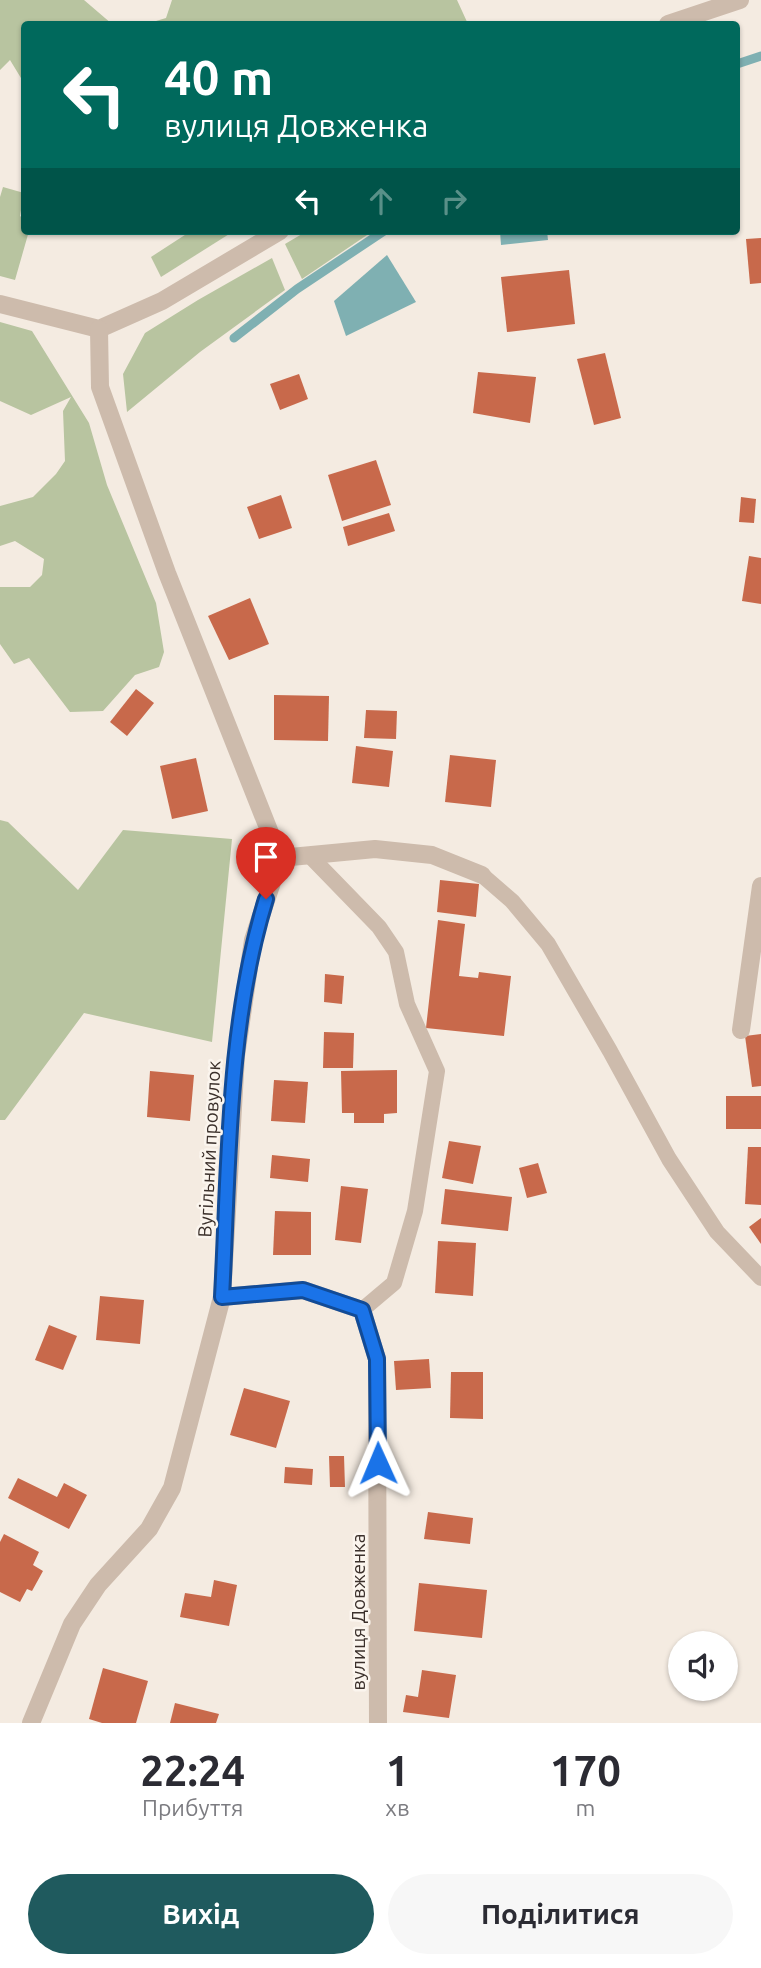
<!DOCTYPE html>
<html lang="uk">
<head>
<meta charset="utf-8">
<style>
	:root { --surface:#fff; --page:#f7f7f7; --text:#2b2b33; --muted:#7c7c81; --accent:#1f5a5e }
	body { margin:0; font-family:Ubuntu,sans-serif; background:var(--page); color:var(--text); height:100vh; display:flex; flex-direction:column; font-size:26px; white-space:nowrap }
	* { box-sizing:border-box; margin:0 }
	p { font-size:23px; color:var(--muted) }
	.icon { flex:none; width:38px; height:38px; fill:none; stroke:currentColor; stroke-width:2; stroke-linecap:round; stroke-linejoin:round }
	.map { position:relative; height:1723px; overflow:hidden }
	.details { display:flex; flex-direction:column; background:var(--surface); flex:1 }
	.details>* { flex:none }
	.top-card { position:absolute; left:21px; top:21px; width:719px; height:214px; border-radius:7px; box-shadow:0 2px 5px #0004; background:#00695c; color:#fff; overflow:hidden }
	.controls { position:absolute; left:668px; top:1631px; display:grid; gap:14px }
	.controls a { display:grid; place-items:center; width:70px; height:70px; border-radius:50%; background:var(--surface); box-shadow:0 2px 5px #0004; font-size:35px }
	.pin { position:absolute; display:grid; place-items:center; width:60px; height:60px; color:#fff; margin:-72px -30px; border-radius:50% 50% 50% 0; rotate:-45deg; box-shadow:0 0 7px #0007 }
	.pin .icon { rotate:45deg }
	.me { position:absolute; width:77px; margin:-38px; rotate:359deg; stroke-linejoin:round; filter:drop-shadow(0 0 5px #0008) }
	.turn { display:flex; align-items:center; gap:24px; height:147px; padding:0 28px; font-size:32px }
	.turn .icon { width:91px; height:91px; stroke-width:2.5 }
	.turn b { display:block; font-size:49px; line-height:60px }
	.lanes { display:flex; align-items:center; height:66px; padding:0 28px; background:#0003; justify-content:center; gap:35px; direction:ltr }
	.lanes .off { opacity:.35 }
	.eta { display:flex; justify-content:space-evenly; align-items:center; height:119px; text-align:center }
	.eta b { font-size:42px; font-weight:600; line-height:49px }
	.action { display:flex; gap:14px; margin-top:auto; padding:14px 28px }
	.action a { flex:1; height:80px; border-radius:42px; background:var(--accent); color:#fff; font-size:28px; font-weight:600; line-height:80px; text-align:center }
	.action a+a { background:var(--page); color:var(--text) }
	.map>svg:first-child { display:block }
	.green { fill:#b8c4a0 }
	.water { fill:#7fb0b2 }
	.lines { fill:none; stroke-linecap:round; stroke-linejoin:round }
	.stream { stroke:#7fb0b2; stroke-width:9 }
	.building { fill:#c8694b }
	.service { stroke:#cdbbac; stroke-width:16 }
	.minor { stroke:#cdbbac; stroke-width:18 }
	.route-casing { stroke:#114b97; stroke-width:18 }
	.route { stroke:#1a73e8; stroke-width:12 }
	.labels { text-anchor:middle; stroke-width:5; stroke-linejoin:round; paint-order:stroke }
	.street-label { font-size:19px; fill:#3b302b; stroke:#fbf5ee }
</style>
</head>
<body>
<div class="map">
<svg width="761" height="1723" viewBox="0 0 761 1723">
	<rect width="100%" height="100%" fill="#f4ebe1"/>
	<g class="green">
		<path d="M 0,0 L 84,0 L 112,24 L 24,24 L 24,83 L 10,60 L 0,70 Z"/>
		<path d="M 172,0 L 457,0 L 468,24 L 146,24 L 166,18 Z"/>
		<path d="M 3,187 L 24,193 L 20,216 L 24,219 L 24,231 L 29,231 L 15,280 L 0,276 L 0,197 Z"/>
		<path d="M 191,231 L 234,231 L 161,277 L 151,257 Z"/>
		<path d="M 307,231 L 373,231 L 302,279 L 285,244 Z"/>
		<path d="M 272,258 L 285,290 L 200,352 L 127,412 L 123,374 L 145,333 L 198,300 Z"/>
		<path d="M 0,322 L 32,331 L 89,423 L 107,485 L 156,603 L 164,652 L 159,667 L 135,675 L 103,711 L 70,712 L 29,658 L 14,664 L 0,644 L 0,587 L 30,587 L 42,575 L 44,559 L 15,541 L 0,546 L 0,506 L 33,497 L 56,474 L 65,461 L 63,411 L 71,397 L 31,415 L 0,401 Z"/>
		<path d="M 0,820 L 8,822 L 78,890 L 123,830 L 232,839 L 212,1042 L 84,1013 L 5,1120 L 0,1120 Z"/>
	</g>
	<g class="water">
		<path d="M 500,231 L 547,231 L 548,240 L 501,245 Z"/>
		<path d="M 387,255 L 416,302 L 346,336 L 334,301 Z"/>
	</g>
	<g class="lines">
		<g class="stream">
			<path d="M 737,64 L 761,56"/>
			<path d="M 234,338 L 297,289 L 384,231"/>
		</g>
	</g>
	<g class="building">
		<path d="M 761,238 L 761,283 L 750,284 L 746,239 Z"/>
		<path d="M 569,270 L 575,324 L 507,332 L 501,277 Z"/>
		<path d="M 605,353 L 621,418 L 594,425 L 577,359 Z"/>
		<path d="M 478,372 L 536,377 L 530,423 L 473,413 Z"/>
		<path d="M 299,374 L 308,399 L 280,410 L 270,384 Z"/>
		<path d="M 376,460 L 391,505 L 342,521 L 328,475 Z"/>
		<path d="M 281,495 L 292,528 L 259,539 L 247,507 Z"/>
		<path d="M 741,497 L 756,499 L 754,523 L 739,522 Z"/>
		<path d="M 389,513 L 395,531 L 348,546 L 343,527 Z"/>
		<path d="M 749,556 L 761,558 L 761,604 L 742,601 Z"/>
		<path d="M 250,598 L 269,644 L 229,660 L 208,616 Z"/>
		<path d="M 136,689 L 154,703 L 127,736 L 110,722 Z"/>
		<path d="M 274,695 L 329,696 L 328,741 L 274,740 Z"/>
		<path d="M 366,710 L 397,711 L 396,739 L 364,738 Z"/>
		<path d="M 356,746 L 393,751 L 389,787 L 352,783 Z"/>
		<path d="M 450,755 L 496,760 L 491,807 L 445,802 Z"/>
		<path d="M 196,758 L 208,811 L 172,819 L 160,766 Z"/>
		<path d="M 440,880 L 479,884 L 476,917 L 437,912 Z"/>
		<path d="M 438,920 L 465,924 L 459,976 L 478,978 L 479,972 L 511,976 L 504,1036 L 426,1028 Z"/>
		<path d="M 325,974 L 344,976 L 342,1004 L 324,1002 Z"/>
		<path d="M 324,1032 L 354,1033 L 353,1068 L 323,1068 Z"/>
		<path d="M 761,1034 L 761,1086 L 752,1087 L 745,1036 Z"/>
		<path d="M 397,1070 L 397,1113 L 384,1114 L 384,1123 L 354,1123 L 354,1113 L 342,1113 L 341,1071 Z"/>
		<path d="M 150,1071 L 194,1075 L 190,1121 L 147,1117 Z"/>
		<path d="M 274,1080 L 308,1082 L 305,1123 L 271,1121 Z"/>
		<rect x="726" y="1096" width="35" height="33"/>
		<path d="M 449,1141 L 481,1146 L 473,1184 L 442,1178 Z"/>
		<path d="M 748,1147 L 761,1147 L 761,1205 L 745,1204 Z"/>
		<path d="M 272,1155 L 310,1159 L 308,1182 L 270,1178 Z"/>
		<path d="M 538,1163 L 547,1193 L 527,1198 L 519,1168 Z"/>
		<path d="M 341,1186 L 368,1189 L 361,1243 L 335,1240 Z"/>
		<path d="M 445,1189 L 512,1197 L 508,1231 L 441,1224 Z"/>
		<path d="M 275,1211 L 311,1212 L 311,1255 L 273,1255 Z"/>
		<path d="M 761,1218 L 761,1244 L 749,1227 Z"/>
		<path d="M 438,1241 L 476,1243 L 473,1296 L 435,1293 Z"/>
		<path d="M 100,1296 L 144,1300 L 140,1344 L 96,1340 Z"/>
		<path d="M 49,1325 L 77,1336 L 63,1370 L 35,1360 Z"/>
		<path d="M 429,1359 L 431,1388 L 396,1390 L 394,1361 Z"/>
		<path d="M 451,1372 L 483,1372 L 483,1419 L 450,1418 Z"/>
		<path d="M 244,1388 L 290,1401 L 276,1448 L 230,1435 Z"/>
		<path d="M 329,1456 L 344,1456 L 345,1487 L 330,1487 Z"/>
		<path d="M 285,1467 L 313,1469 L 312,1485 L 284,1483 Z"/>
		<path d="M 18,1478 L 57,1497 L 64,1483 L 87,1495 L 69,1529 L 8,1498 Z"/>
		<path d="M 428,1512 L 473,1518 L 470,1544 L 424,1539 Z"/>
		<path d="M 4,1534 L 39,1552 L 33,1565 L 43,1571 L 32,1591 L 27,1589 L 20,1602 L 0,1592 L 0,1542 Z"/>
		<path d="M 214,1580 L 237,1585 L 229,1626 L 180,1617 L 185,1593 L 211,1597 Z"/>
		<path d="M 419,1583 L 487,1590 L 482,1638 L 414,1631 Z"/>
		<path d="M 103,1668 L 148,1681 L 136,1723 L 102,1723 L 89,1719 Z"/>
		<path d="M 422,1670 L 456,1675 L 449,1718 L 403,1712 L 406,1695 L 418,1697 Z"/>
		<path d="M 175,1703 L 219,1714 L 216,1723 L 170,1723 Z"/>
	</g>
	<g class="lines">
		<g class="service">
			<path d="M 311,857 L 379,927 L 396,952 L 407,1004 L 437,1071 L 415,1211 L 394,1283 L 362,1310"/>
			<path d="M 482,875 L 512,901 L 548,944 L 610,1051 L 669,1159 L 717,1232 L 761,1278"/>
		</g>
		<g class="minor">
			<path d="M 668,24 L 740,0"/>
			<path d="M 0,304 L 99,329 L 162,301 L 280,231"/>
			<path d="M 99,329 L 100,387 L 167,573 L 280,858"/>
			<path d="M 741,1030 L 761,886"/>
			<path d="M 222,1297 L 303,1290 L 362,1310 L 377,1359 L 378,1723"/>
			<path d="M 31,1723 L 72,1624 L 98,1585 L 149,1529 L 172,1488 L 222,1297 L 236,1056 L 253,940 L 280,858 L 375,849 L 432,855 L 482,875"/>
		</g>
	</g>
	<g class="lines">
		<g class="route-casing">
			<path id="route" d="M 266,899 C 227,1025 229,1166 222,1297 L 303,1290 L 362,1310 L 377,1359 L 378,1463"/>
		</g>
		<use href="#route" class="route"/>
	</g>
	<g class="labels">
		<g class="street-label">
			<text transform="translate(209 1149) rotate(-87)" y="7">Вугільний провулок</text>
			<text transform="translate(358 1612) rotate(-90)" y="7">вулиця Довженка</text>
		</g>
	</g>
</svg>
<div class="controls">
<a><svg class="icon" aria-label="sound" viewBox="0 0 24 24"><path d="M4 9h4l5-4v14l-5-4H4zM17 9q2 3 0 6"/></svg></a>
</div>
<div class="pin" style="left:266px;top:899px;background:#d93025"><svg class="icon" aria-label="arrive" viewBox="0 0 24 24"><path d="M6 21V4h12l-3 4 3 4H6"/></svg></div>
<svg class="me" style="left:378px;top:1463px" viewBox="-20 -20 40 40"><path d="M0-17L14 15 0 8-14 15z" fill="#1a73e8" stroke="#fff" stroke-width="4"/></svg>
<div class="top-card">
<div class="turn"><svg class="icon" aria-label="left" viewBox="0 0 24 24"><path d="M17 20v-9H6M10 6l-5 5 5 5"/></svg><div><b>40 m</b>вулиця Довженка</div></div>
<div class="lanes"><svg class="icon" aria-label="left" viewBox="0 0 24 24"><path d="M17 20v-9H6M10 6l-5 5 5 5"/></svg><svg class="icon off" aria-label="ahead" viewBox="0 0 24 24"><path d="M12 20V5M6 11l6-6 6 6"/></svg><svg class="icon off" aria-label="right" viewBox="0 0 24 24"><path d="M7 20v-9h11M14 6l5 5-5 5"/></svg></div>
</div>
</div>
<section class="details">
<div class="eta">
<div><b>22:24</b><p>Прибуття</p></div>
<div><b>1</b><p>хв</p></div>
<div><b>170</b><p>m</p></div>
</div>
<div class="action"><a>Вихід</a><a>Поділитися</a></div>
</section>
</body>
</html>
